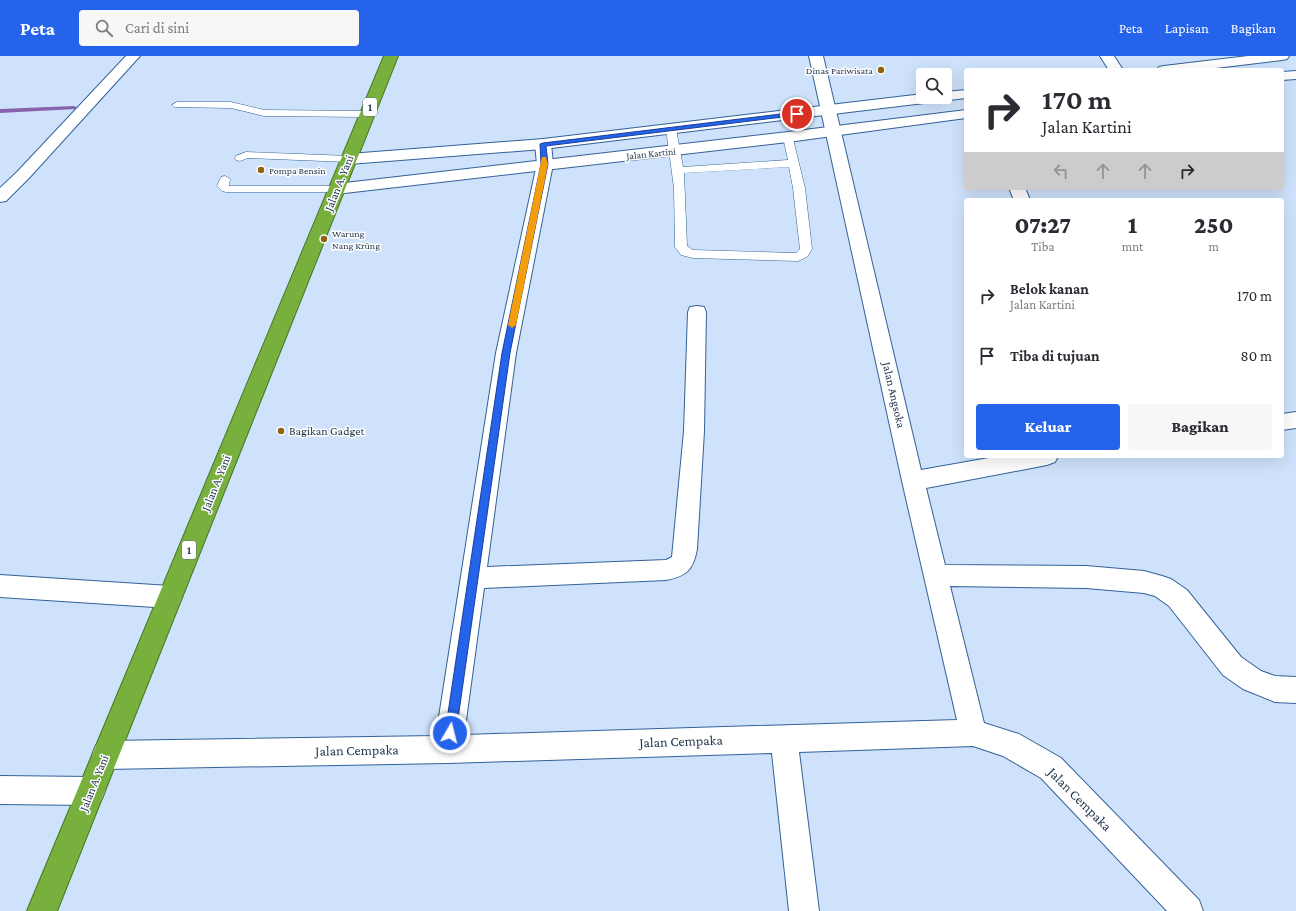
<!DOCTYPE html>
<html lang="id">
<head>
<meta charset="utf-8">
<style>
	:root { --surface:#fff; --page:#f7f7f7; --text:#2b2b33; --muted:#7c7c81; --accent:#2563eb }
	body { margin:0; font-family:"Crimson Pro",serif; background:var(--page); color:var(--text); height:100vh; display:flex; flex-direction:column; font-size:15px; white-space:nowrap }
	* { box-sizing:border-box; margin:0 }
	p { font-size:13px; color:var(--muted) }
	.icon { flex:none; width:22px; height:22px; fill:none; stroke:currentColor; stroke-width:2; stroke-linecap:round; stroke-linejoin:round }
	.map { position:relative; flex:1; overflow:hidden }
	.details { position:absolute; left:964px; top:142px; width:320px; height:260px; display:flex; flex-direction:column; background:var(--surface); border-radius:4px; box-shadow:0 4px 16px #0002 }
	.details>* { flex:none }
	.top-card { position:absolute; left:964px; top:12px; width:320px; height:122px; border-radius:4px; box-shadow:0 4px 16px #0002; background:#fff; color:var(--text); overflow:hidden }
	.controls { position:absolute; left:916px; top:12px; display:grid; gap:8px }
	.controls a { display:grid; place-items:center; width:36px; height:36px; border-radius:4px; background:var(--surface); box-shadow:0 4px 16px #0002; font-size:20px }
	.pin { position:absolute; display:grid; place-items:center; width:34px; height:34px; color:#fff; margin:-17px; border:2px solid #fff; border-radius:50%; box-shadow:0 1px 4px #0007 }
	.me { position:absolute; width:44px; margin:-22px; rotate:8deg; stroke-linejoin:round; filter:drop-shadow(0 0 3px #0008) }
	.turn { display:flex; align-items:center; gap:14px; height:84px; padding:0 12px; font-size:18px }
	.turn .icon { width:52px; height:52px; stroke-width:2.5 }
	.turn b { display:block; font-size:28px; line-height:34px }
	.lanes { display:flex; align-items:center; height:38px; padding:0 12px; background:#0003; justify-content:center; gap:20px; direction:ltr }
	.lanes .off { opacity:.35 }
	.eta { display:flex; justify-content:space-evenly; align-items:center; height:68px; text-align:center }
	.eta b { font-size:24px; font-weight:800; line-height:28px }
	.button { display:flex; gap:8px; margin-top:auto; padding:8px 12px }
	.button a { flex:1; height:46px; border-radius:4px; background:var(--accent); color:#fff; font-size:16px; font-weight:800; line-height:46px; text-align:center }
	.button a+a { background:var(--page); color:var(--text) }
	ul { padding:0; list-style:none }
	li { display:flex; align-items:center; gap:12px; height:60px; padding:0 12px }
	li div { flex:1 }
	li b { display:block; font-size:15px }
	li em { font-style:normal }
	header { display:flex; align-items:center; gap:24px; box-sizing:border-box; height:56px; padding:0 20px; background:var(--accent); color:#fff }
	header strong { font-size:19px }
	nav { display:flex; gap:22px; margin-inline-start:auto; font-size:14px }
	.search { width:280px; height:36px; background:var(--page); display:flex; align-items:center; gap:10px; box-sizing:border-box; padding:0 14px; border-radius:4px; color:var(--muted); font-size:15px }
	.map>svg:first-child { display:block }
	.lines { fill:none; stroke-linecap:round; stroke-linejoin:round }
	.stream { fill:#8962ac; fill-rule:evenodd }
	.service-casing { stroke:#336197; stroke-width:1 }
	.minor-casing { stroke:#336197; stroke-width:2 }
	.tertiary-casing { stroke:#336197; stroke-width:2 }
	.trunk-casing { stroke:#437723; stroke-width:2 }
	.service { fill:#fff; fill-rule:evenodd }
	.minor { fill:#fff; fill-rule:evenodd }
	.tertiary { fill:#fff; fill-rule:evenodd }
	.trunk { fill:#78b03e; fill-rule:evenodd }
	.route { fill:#2563eb; stroke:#184099 }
	.slow { fill:#f59e0b }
	.poi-dot { fill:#926210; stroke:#fff; stroke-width:1.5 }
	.labels { text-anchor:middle; stroke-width:3; stroke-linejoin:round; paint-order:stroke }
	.far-poi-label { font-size:10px; fill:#1f334b; stroke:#fff; text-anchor:start }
	.far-street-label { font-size:10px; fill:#1f334b; stroke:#fff }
	.shield { fill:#fff; stroke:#627081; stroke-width:1 }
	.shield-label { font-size:11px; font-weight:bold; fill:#1f334b }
	.street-label { font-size:12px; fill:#1f334b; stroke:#fff }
	.poi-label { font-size:12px; fill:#1f334b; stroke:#fff; text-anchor:start }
	.near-street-label { font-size:14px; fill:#1f334b; stroke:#fff }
</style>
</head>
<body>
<header>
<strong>Peta</strong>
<div class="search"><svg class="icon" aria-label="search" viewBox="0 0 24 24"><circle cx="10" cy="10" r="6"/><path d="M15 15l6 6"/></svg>Cari di sini</div>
<nav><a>Peta</a><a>Lapisan</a><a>Bagikan</a></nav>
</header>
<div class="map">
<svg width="1296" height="855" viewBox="0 0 1296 855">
	<rect width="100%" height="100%" fill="#cee2fb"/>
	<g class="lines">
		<path class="stream" d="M 74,50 L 76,51 L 76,53 L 0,57 L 0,53 Z"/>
		<g class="service-casing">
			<g id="service">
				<path d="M 177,46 L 231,46 L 264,54 L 367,55 L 372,58 L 367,61 L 264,60 L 231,52 L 174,51 L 172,49 Z"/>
				<path d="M 671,70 L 676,73 L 683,111 L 788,104 L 783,81 L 788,78 L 792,79 L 805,132 L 812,193 L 807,201 L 798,205 L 693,202 L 681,199 L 675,191 L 674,132 L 666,73 ZM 789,111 L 793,132 L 800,193 L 796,197 L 693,194 L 687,190 L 684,117 Z"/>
				<path d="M 246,96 L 349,100 L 354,103 L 349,106 L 248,102 L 240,105 L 236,104 L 235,102 L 236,100 Z"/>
				<path d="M 225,120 L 230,123 L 229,130 L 336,130 L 342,133 L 336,136 L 226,136 L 222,135 L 217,130 L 221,121 Z"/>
			</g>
		</g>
		<g class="minor-casing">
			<g id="minor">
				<path d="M 126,0 L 140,0 L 29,122 L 6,145 L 0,146 L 0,132 L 17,116 Z"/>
				<path d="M 809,0 L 823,0 L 921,414 L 1000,400 L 1058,400 L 1055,406 L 1047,409 L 926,432 L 945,509 L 1086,510 L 1144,515 L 1162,520 L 1171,523 L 1187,534 L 1241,601 L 1261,615 L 1275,620 L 1296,621 L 1296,647 L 1275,646 L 1243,633 L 1223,619 L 1169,550 L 1155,540 L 1144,537 L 1086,532 L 950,530 L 984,667 L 1019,678 L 1061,702 L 1199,844 L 1203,855 L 1167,855 L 1041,722 L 1003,700 L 973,690 L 799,696 L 819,855 L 789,855 L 772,697 L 448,707 L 106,713 L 96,709 L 92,699 L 96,689 L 106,685 L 436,680 L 496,297 L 537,108 L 535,88 L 538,85 L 543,83 L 548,85 L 551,88 L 553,108 L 516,297 L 487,511 L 666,504 L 672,501 L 684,375 L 688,256 L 690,251 L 697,250 L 704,251 L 706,256 L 704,375 L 697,493 C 693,514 687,520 666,524 L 484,532 L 464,679 L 957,664 L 902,425 Z"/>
				<path d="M 1100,0 L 1114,0 L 1123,14 L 1109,14 Z"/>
				<path d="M 1009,132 L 1025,132 L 1030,144 L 1014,144 Z"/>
				<path d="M 1296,356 L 1296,372 L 1282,374 L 1282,358 Z"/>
				<path d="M 0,519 L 170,530 L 179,533 L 182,541 L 179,549 L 170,552 L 0,541 Z"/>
				<path d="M 0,720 L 91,721 L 101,725 L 105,735 L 101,745 L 91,749 L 0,748 Z"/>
			</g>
		</g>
		<g class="tertiary-casing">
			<g id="tertiary">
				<path d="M 1248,0 L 1289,0 L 1287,3 L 1282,4 L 1199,14 L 1157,14 L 1159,11 L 1164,10 Z"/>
				<path d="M 1296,15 L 1296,23 L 1282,24 L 1282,16 Z"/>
				<path d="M 966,34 L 966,42 L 543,93 L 349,108 L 343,106 L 341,103 L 343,100 L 349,98 L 543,83 L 923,38 L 923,41 L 945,41 L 945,36 Z"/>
				<path d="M 966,54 L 966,62 L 788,86 L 336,138 L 330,136 L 328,133 L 330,130 L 336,128 L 788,76 Z"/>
			</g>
		</g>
		<g class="trunk-casing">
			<path id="trunk" d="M 384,0 L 398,0 L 57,855 L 27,855 Z"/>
		</g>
		<use href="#service" class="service"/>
		<use href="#minor" class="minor"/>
		<use href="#tertiary" class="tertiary"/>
		<use href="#trunk" class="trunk"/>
	</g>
	<path class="route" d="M 797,56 L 799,57 L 799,59 L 546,90 L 548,108 L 510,297 L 456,677 L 454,681 L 450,683 L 446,681 L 445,677 L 502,297 L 541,108 L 540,88 L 543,87 Z"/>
	<path class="slow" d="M 542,101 L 546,101 L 548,108 L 516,269 L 512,272 L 508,269 Z"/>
	<g class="poi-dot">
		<circle cx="881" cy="14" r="4"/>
		<circle cx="261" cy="114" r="4"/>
		<circle cx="324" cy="183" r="4"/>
		<circle cx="281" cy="375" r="4"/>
	</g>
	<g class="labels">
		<g class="far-poi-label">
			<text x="873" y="18" text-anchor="end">Dinas Pariwisata</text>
			<text x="269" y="118">Pompa Bensin</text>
			<text x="332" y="181">Warung<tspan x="332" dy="12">Nang Krüng</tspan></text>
		</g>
		<g class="far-street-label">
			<text transform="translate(651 97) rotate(-6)" y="4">Jalan Kartini</text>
		</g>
		<g class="shield">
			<rect x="363" y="42" width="14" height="18" rx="3"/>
			<rect x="182" y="485" width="14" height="18" rx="3"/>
		</g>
		<g class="shield-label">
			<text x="370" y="55">1</text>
			<text x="189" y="498">1</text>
		</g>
		<g class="street-label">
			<text transform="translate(339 127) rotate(-68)" y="4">Jalan A. Yani</text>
			<text transform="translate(894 339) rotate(77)" y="4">Jalan Angsoka</text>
			<text transform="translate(216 427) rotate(-68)" y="4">Jalan A. Yani</text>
			<text transform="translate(94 727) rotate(-68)" y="4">Jalan A. Yani</text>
		</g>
		<g class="poi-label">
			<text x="289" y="379">Bagikan Gadget</text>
		</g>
		<g class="near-street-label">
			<text transform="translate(681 685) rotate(-2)" y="5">Jalan Cempaka</text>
			<text transform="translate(357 694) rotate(-1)" y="5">Jalan Cempaka</text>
			<text transform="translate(1080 743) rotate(45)" y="5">Jalan Cempaka</text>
		</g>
	</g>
</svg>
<div class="controls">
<a><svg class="icon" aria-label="search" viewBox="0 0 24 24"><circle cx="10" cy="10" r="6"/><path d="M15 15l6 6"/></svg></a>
</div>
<div class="pin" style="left:797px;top:58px;background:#d93025"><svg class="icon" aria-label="arrive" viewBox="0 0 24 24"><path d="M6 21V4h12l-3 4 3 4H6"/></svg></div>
<svg class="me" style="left:450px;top:677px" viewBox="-20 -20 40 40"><circle r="17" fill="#2563eb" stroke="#fff" stroke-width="3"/><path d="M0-11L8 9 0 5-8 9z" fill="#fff"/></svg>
<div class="top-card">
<div class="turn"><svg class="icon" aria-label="right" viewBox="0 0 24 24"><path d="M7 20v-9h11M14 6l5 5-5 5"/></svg><div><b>170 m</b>Jalan Kartini</div></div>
<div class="lanes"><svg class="icon off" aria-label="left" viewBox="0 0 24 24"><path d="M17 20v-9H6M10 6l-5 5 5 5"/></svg><svg class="icon off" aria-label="ahead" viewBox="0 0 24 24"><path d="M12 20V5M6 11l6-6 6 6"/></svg><svg class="icon off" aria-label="ahead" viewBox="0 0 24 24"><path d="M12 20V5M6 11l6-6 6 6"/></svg><svg class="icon" aria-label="right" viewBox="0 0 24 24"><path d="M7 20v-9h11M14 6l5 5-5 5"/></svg></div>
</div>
<section class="details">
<div class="eta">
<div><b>07:27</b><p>Tiba</p></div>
<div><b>1</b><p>mnt</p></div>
<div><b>250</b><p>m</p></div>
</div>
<ul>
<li><svg class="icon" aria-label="right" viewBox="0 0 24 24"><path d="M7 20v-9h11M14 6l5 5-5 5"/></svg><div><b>Belok kanan</b><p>Jalan Kartini</p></div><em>170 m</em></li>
<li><svg class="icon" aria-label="arrive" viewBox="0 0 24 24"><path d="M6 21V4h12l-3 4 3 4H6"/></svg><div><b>Tiba di tujuan</b></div><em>80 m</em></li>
</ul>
<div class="button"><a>Keluar</a><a>Bagikan</a></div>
</section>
</div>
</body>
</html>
